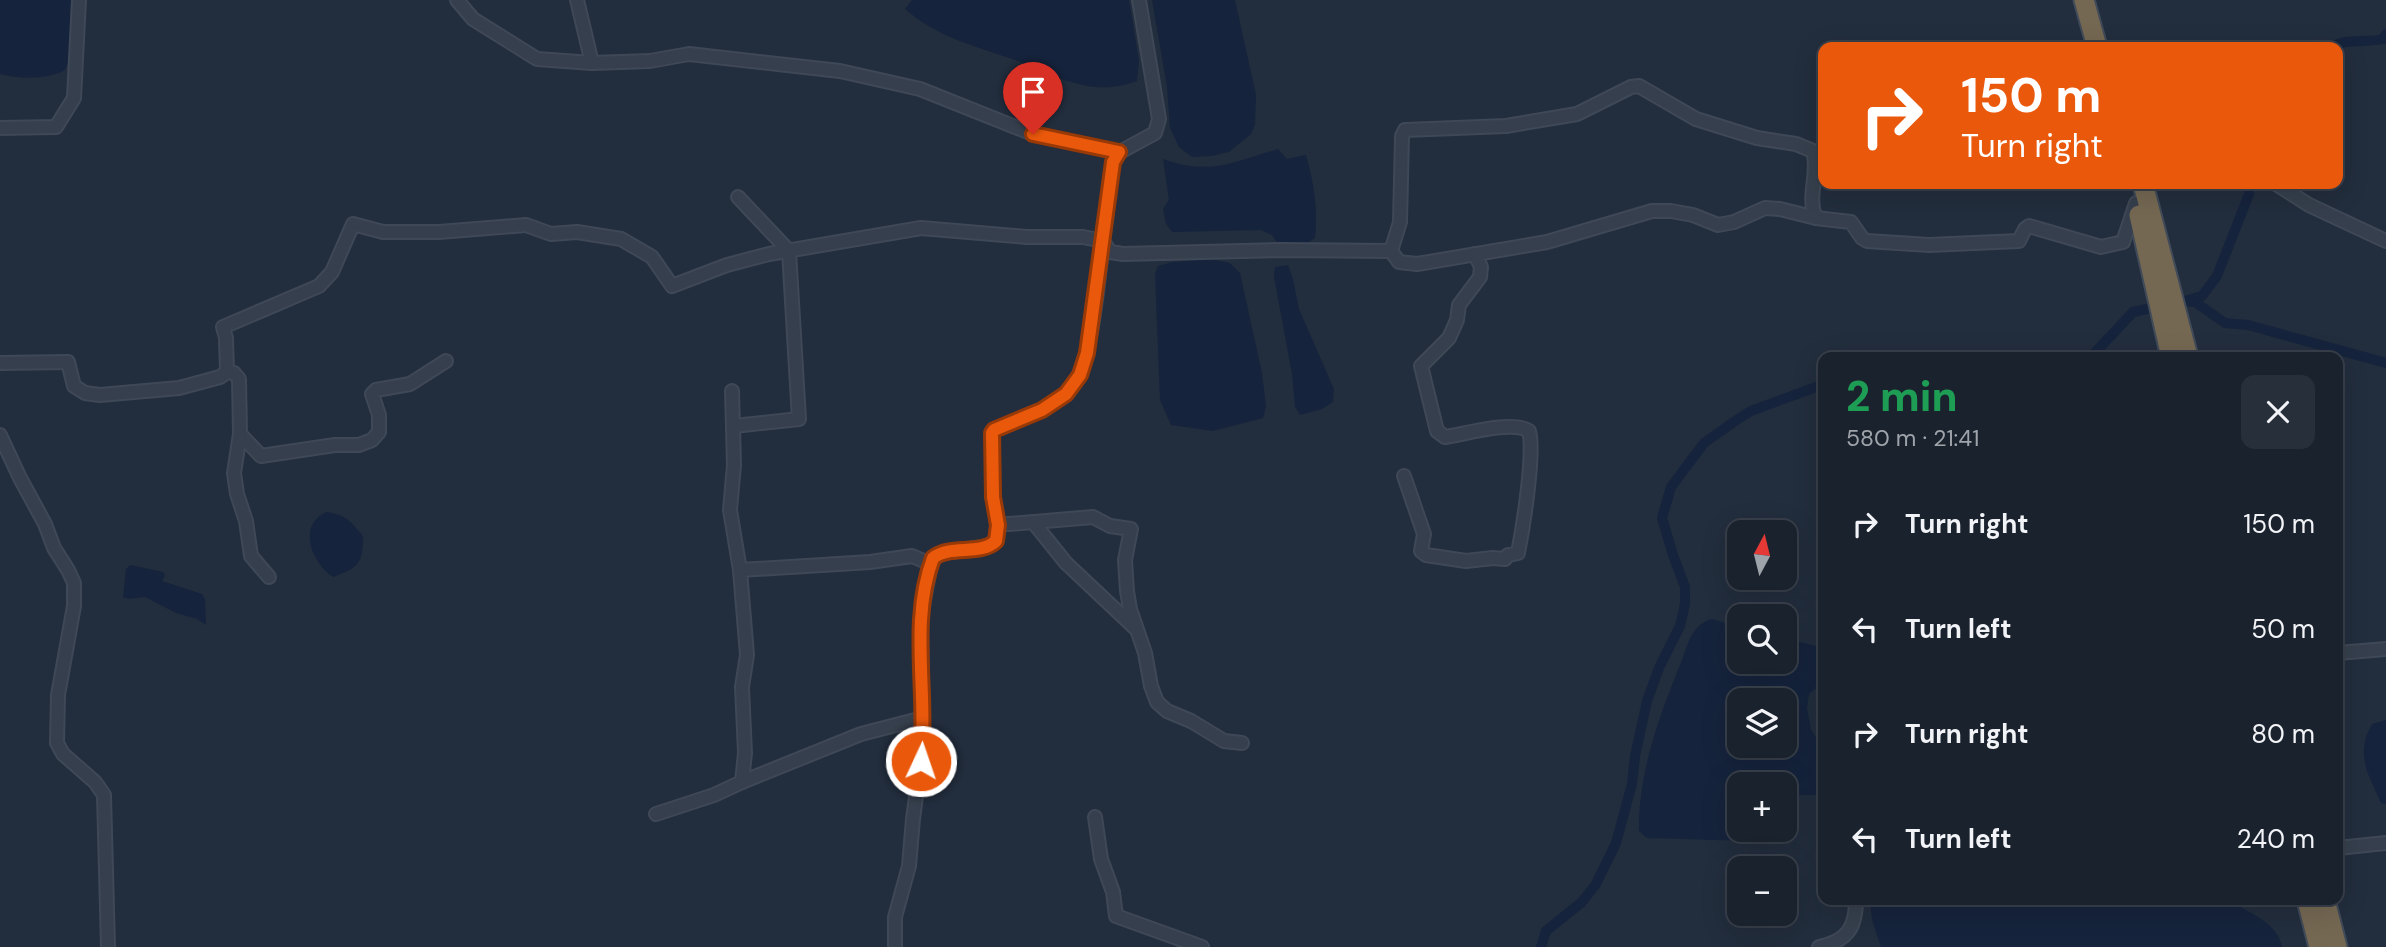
<!DOCTYPE html>
<html lang="en">
<head>
<meta charset="utf-8">
<style>
	:root { --surface:#1a222e; --page:#272f3a; --text:#f1f3f6; --muted:#9fa4aa; --line:#383f4a }
	body { margin:0; font-family:"DM Sans",sans-serif; background:var(--page); color:var(--text); height:100vh; display:flex; flex-direction:column; font-size:26px; white-space:nowrap }
	* { box-sizing:border-box; margin:0 }
	p { font-size:23px; color:var(--muted) }
	.icon { flex:none; width:38px; height:38px; fill:none; stroke:currentColor; stroke-width:2; stroke-linecap:round; stroke-linejoin:round }
	.map { position:relative; flex:1; overflow:hidden }
	.side { position:absolute; left:1818px; top:352px; width:525px; height:553px; display:flex; flex-direction:column; background:var(--surface); border-radius:14px; box-shadow:0 7px 28px #0002,0 0 0 2px var(--line) }
	.side>* { flex:none }
	.top-card { position:absolute; left:1818px; top:42px; width:525px; height:147px; border-radius:14px; box-shadow:0 7px 28px #0002,0 0 0 2px var(--line); background:#ea580c; color:#fff; overflow:hidden }
	.needle { width:46px; rotate:7deg }
	.buttons { position:absolute; left:1727px; top:520px; display:grid; gap:14px }
	.buttons a { display:grid; place-items:center; width:70px; height:70px; border-radius:14px; background:var(--surface); box-shadow:0 7px 28px #0002,0 0 0 2px var(--line); font-size:35px }
	.pin { position:absolute; display:grid; place-items:center; width:60px; height:60px; color:#fff; margin:-72px -30px; border-radius:50% 50% 50% 0; rotate:-45deg; box-shadow:0 0 7px #0007 }
	.pin .icon { rotate:45deg }
	.me { position:absolute; width:77px; margin:-38px; rotate:3deg; stroke-linejoin:round; filter:drop-shadow(0 0 5px #0008) }
	.turn { display:flex; align-items:center; gap:24px; height:147px; padding:0 28px; font-size:32px }
	.turn .icon { width:91px; height:91px; stroke-width:2.5 }
	.turn b { display:block; font-size:49px; line-height:60px }
	.round { display:grid; place-items:center; flex:none; width:74px; height:74px; border-radius:14px; background:var(--page) }
	.summary { display:flex; align-items:center; justify-content:space-between; height:119px; padding:0 28px }
	h1 { font-size:42px; font-weight:800; line-height:52px; color:#1e9e55 }
	ul { padding:0; list-style:none }
	li { display:flex; align-items:center; gap:21px; height:105px; padding:0 28px }
	li div { flex:1 }
	li b { display:block; font-size:26px }
	li em { font-style:normal }
	.map>svg:first-child { display:block }
	.water { fill:#15233c; fill-rule:evenodd }
	.lines { fill:none; stroke-linecap:round; stroke-linejoin:round }
	.canal { stroke:#15233c; stroke-width:10 }
	.minor-casing { stroke:#3f4856; stroke-width:16 }
	.highway-casing { stroke:#414a58; stroke-width:23 }
	.minor { stroke:#363f4d; stroke-width:12 }
	.highway { stroke:#746852; stroke-width:19 }
	.route-casing { stroke:#983908; stroke-width:18 }
	.route { stroke:#ea580c; stroke-width:12 }
</style>
</head>
<body>
<div class="map">
<svg width="2386" height="947" viewBox="0 0 2386 947">
	<rect width="100%" height="100%" fill="#222d3d"/>
	<g class="water">
		<path d="M 0,0 L 71,0 L 72,52 L 65,70 C 46,80 20,79 0,74 Z"/>
		<path d="M 912,0 L 1129,0 L 1139,61 L 1137,81 C 1092,98 1058,77 1018,61 C 976,46 940,39 905,9 Z"/>
		<path d="M 1152,0 L 1235,0 L 1256,95 L 1255,125 L 1251,134 L 1229,152 L 1211,156 L 1192,157 L 1179,147 L 1170,128 L 1167,87 Z"/>
		<path d="M 1278,149 L 1287,159 L 1306,155 C 1314,183 1318,209 1315,238 L 1306,244 L 1277,242 L 1272,235 L 1261,230 L 1172,232 L 1166,224 L 1163,209 L 1169,200 L 1163,159 C 1210,176 1233,162 1278,149 Z"/>
		<path d="M 1212,259 L 1230,263 L 1240,273 L 1262,373 L 1266,406 L 1263,418 L 1213,431 L 1171,425 L 1160,400 L 1155,274 L 1158,266 L 1173,262 Z"/>
		<path d="M 1288,265 L 1293,279 L 1299,309 L 1334,389 L 1333,402 L 1322,409 L 1300,415 L 1295,407 L 1292,374 L 1274,277 L 1275,267 Z"/>
		<path d="M 326,512 C 347,515 350,521 363,536 C 363,564 358,568 333,577 C 312,563 297,526 326,512 Z"/>
		<path d="M 130,565 L 163,572 L 165,576 L 162,581 L 202,594 L 205,599 L 206,625 L 197,619 L 176,613 L 145,597 L 128,599 L 123,597 L 126,569 Z"/>
		<path d="M 1712,619 L 1739,627 L 1740,662 L 1785,662 L 1785,638 L 1823,648 L 1823,683 L 1809,694 L 1807,708 L 1811,730 L 1823,747 L 1823,791 L 1820,795 L 1789,795 L 1785,794 L 1785,784 L 1740,784 L 1740,830 L 1751,830 L 1748,841 L 1647,838 L 1639,831 C 1638,772 1660,714 1682,660 C 1688,644 1692,624 1712,619 ZM 1785,700 L 1785,746 L 1740,746 L 1740,700 Z"/>
		<path d="M 2386,720 L 2386,804 L 2381,803 C 2368,774 2355,754 2372,724 Z"/>
		<path d="M 1870,900 L 2228,900 C 2247,912 2278,922 2282,947 L 1881,947 L 1872,920 Z"/>
	</g>
	<g class="lines">
		<g class="canal">
			<path d="M 2331,47 C 2347,38 2366,43 2383,39 L 2386,34"/>
			<path d="M 2188,300 L 2202,296 L 2217,276 L 2249,194"/>
			<path d="M 2091,357 L 2133,312 L 2184,301 L 2195,302 L 2225,323 L 2248,325 L 2386,363"/>
			<path d="M 1541,947 L 1546,931 L 1582,902 L 1596,884 L 1616,843 L 1632,784 L 1635,756 L 1647,701 L 1659,668 L 1680,626 L 1685,604 L 1685,587 L 1673,555 L 1662,518 L 1671,487 L 1704,443 L 1738,419 L 1751,411 L 1824,384"/>
		</g>
		<g class="minor-casing">
			<g id="minor">
				<path d="M 457,0 L 473,19 L 537,59 L 592,63 L 650,61 L 689,54 L 840,71 L 920,89 L 1033,134 L 1120,152"/>
				<path d="M 577,0 L 592,63"/>
				<path d="M 0,128 L 56,127 L 74,98 L 79,0"/>
				<path d="M 2276,184 L 2309,205 L 2386,241"/>
				<path d="M 1391,251 L 1399,262 L 1417,264 L 1547,242 L 1652,211 L 1671,211 L 1693,215 L 1718,225 L 1734,222 L 1765,208 L 1780,209 L 1816,218 L 1851,222 L 1862,238 L 1867,241 L 1929,245 L 2019,241 L 2025,229 L 2029,226 L 2101,247 L 2123,242 L 2136,203"/>
				<path d="M 0,363 L 68,362 L 74,386 L 85,393 L 100,395 L 179,388 L 220,377 L 227,372 L 226,338 L 223,327 L 319,286 L 332,272 L 353,224 L 383,232 L 439,232 L 526,225 L 551,234 L 577,232 L 621,239 L 652,257 L 672,286 L 727,265 L 769,254 L 921,228 L 1027,237 L 1083,237 L 1103,241 L 1113,162 L 1120,152 L 1155,133 L 1159,119 L 1139,0"/>
				<path d="M 227,372 L 234,373 L 239,379 L 240,434 L 261,456 L 335,445 L 359,445 L 372,440 L 379,432 L 379,415 L 372,394 L 376,390 L 410,384 L 446,361"/>
				<path d="M 734,426 L 799,419 L 789,251 L 738,197"/>
				<path d="M 240,434 L 234,473 L 237,494 L 246,521 L 251,556 L 269,577"/>
				<path d="M 0,435 L 20,478 L 45,524 L 54,548 L 68,570 L 74,583 L 74,606 L 58,695 L 57,743 L 63,754 L 95,782 L 104,795 L 108,947"/>
				<path d="M 1404,476 L 1424,534 L 1421,551 L 1426,555 L 1466,561 L 1493,558 L 1505,559 L 1508,555 L 1518,553 C 1523,528 1535,453 1529,431 C 1513,420 1465,434 1445,437 L 1437,431 L 1421,366 L 1449,338 L 1457,320 L 1459,305 L 1480,277 L 1481,267 L 1475,254"/>
				<path d="M 1033,522 L 1066,563 L 1135,628"/>
				<path d="M 997,525 L 1093,517 L 1110,526 L 1131,529 L 1125,560 L 1127,591 L 1130,609 L 1145,653 L 1151,686 L 1157,702 L 1167,711 L 1191,721 L 1224,741 L 1242,743"/>
				<path d="M 740,570 L 870,562 L 912,556 L 931,564"/>
				<path d="M 2338,653 L 2386,649"/>
				<path d="M 1824,724 L 1824,730"/>
				<path d="M 742,782 L 861,734 L 923,718"/>
				<path d="M 656,814 L 714,795 L 742,782 L 745,753 L 742,687 L 747,655 L 740,570 L 730,510 L 734,465 L 732,391"/>
				<path d="M 1095,817 L 1101,859 L 1113,892 L 1116,916 L 1202,947"/>
				<path d="M 2338,848 L 2386,843"/>
				<path d="M 895,947 L 895,917 L 909,866 L 913,819 L 923,745 L 921,616 L 931,564 L 938,554 L 989,546 L 996,541 L 997,525 L 993,497 L 992,433 L 994,430 C 1018,419 1047,411 1067,393 C 1093,369 1098,277 1103,241 L 1110,252 L 1123,254 L 1280,250 L 1391,251 L 1400,222 L 1402,136 L 1405,130 L 1506,126 L 1577,114 L 1631,87 L 1639,86 L 1696,119 L 1757,138 L 1796,144 L 1813,151 C 1820,173 1806,197 1816,218"/>
				<path d="M 1819,947 C 1847,941 1856,928 1856,900"/>
			</g>
		</g>
		<g class="highway-casing">
			<g id="highway">
				<path d="M 2084,0 L 2097,47"/>
				<path d="M 2143,184 L 2188,357"/>
				<path d="M 2139,215 L 2171,357"/>
				<path d="M 2307,900 L 2319,947"/>
				<path d="M 2325,900 L 2337,947"/>
			</g>
		</g>
		<use href="#minor" class="minor"/>
		<use href="#highway" class="highway"/>
	</g>
	<g class="lines">
		<g class="route-casing">
			<path id="route" d="M 921,761 C 928,694 909,622 933,558 C 951,544 980,556 996,541 L 998,525 L 993,497 L 992,433 L 994,430 L 1042,410 L 1066,394 L 1080,375 L 1087,353 L 1113,162 L 1119,152 L 1033,134"/>
		</g>
		<use href="#route" class="route"/>
	</g>
</svg>
<div class="buttons">
<a><svg class="needle" viewBox="-14 -14 28 28"><path d="M0-13l5 13h-10z" fill="#e53935"/><path d="M0 13l5-13h-10z" fill="#9fa4aa"/></svg></a>
<a><svg class="icon" aria-label="search" viewBox="0 0 24 24"><circle cx="10" cy="10" r="6"/><path d="M15 15l6 6"/></svg></a>
<a><svg class="icon" aria-label="layers" viewBox="0 0 24 24"><path d="M12 4l9 5-9 5-9-5zM3 14l9 5 9-5"/></svg></a>
<a>+</a>
<a>−</a>
</div>
<div class="pin" style="left:1033px;top:134px;background:#d93025"><svg class="icon" aria-label="arrive" viewBox="0 0 24 24"><path d="M6 21V4h12l-3 4 3 4H6"/></svg></div>
<svg class="me" style="left:921px;top:761px" viewBox="-20 -20 40 40"><circle r="17" fill="#ea580c" stroke="#fff" stroke-width="3"/><path d="M0-11L8 9 0 5-8 9z" fill="#fff"/></svg>
<div class="top-card">
<div class="turn"><svg class="icon" aria-label="right" viewBox="0 0 24 24"><path d="M7 20v-9h11M14 6l5 5-5 5"/></svg><div><b>150 m</b>Turn right</div></div>
</div>
<section class="side">
<div class="summary"><div><h1>2 min</h1><p>580 m · 21:41</p></div><a class="round"><svg class="icon" aria-label="close" viewBox="0 0 24 24"><path d="M6 6l12 12M18 6L6 18"/></svg></a></div>
<ul>
<li><svg class="icon" aria-label="right" viewBox="0 0 24 24"><path d="M7 20v-9h11M14 6l5 5-5 5"/></svg><div><b>Turn right</b></div><em>150 m</em></li>
<li><svg class="icon" aria-label="left" viewBox="0 0 24 24"><path d="M17 20v-9H6M10 6l-5 5 5 5"/></svg><div><b>Turn left</b></div><em>50 m</em></li>
<li><svg class="icon" aria-label="right" viewBox="0 0 24 24"><path d="M7 20v-9h11M14 6l5 5-5 5"/></svg><div><b>Turn right</b></div><em>80 m</em></li>
<li><svg class="icon" aria-label="left" viewBox="0 0 24 24"><path d="M17 20v-9H6M10 6l-5 5 5 5"/></svg><div><b>Turn left</b></div><em>240 m</em></li>
</ul>
</section>
</div>
</body>
</html>
